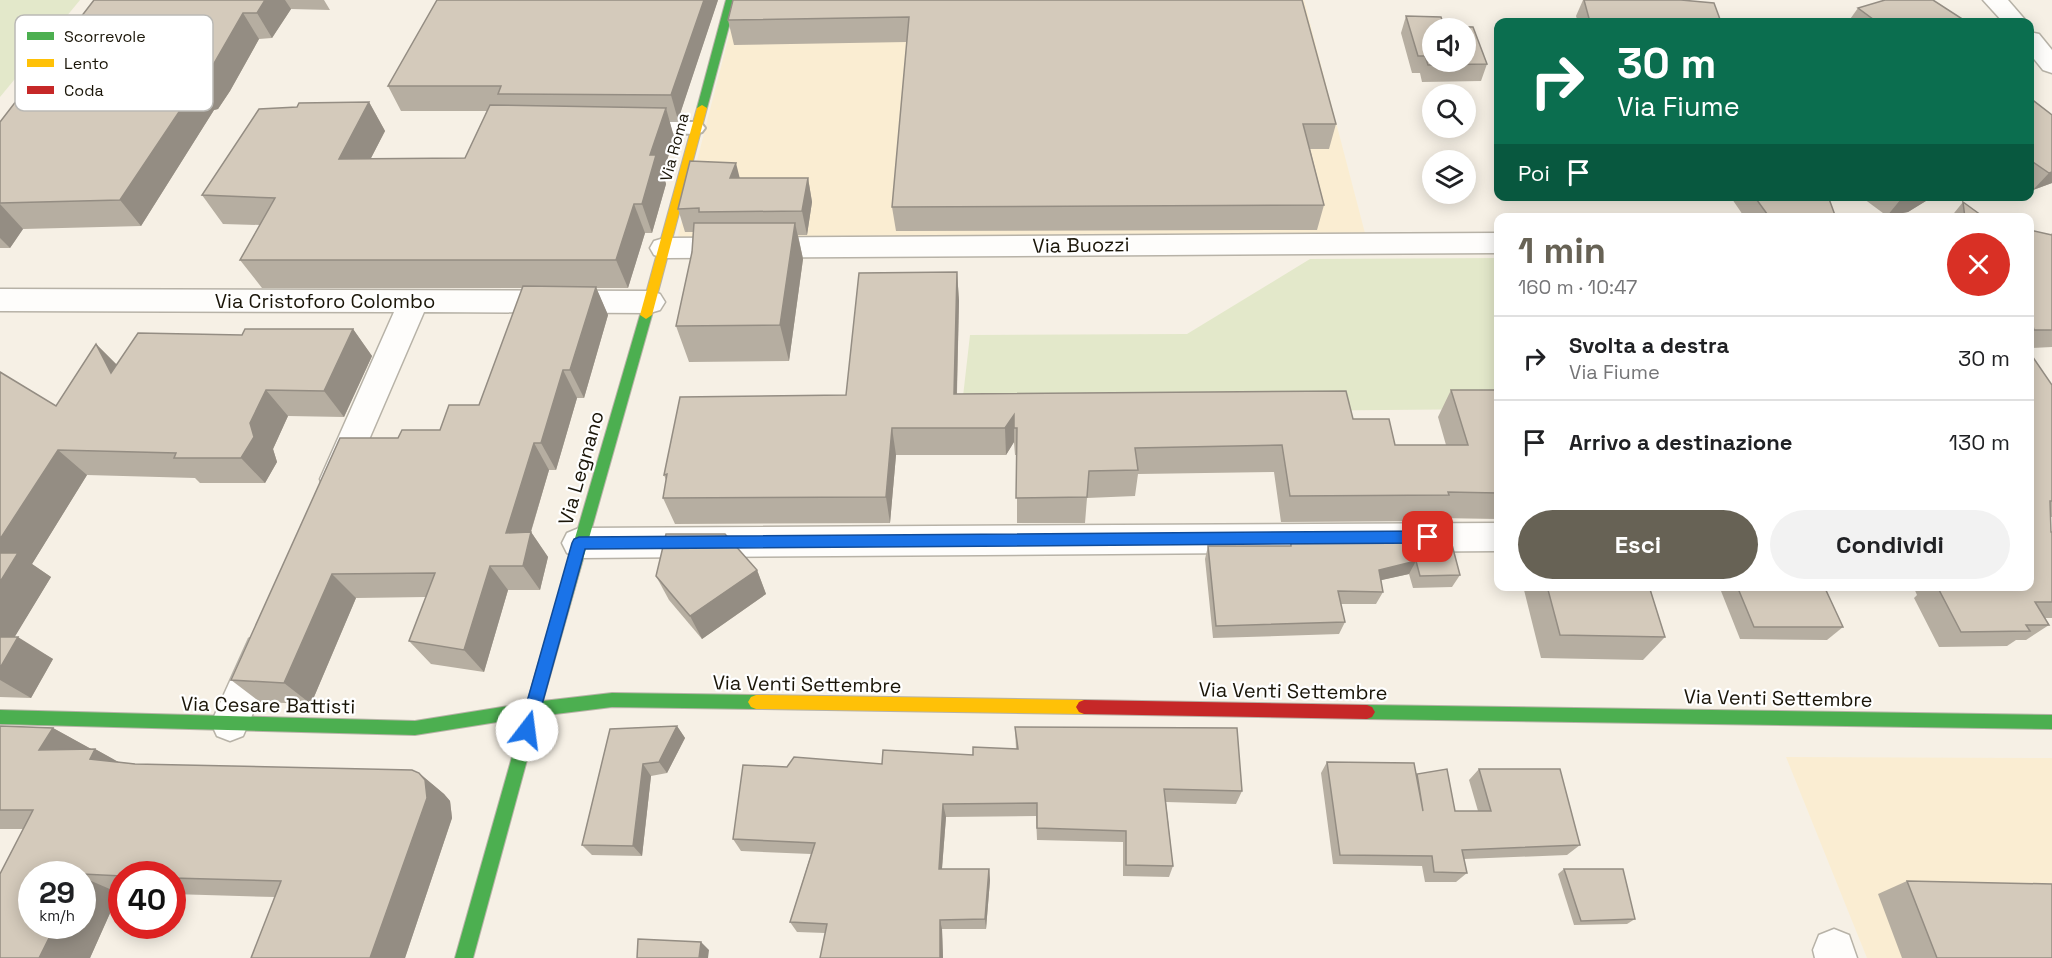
<!DOCTYPE html>
<html lang="it">
<head>
<meta charset="utf-8">
<style>
	:root { --surface:#fff; --page:#f2f2f2; --text:#202124; --muted:#757577; --line:#e0e0e0; --accent:#676255 }
	body { margin:0; font-family:"Space Grotesk",sans-serif; background:var(--page); color:var(--text); height:100vh; display:flex; flex-direction:column; font-size:22px; white-space:nowrap }
	* { box-sizing:border-box; margin:0 }
	p { font-size:20px; color:var(--muted) }
	.icon { flex:none; width:33px; height:33px; fill:none; stroke:currentColor; stroke-width:2; stroke-linecap:round; stroke-linejoin:round }
	.map { position:relative; flex:1; overflow:hidden }
	.drawer { position:absolute; left:1494px; top:213px; width:540px; height:378px; display:flex; flex-direction:column; background:var(--surface); border-radius:12px; box-shadow:0 3px 15px #0003 }
	.drawer>* { flex:none }
	.top-card { position:absolute; left:1494px; top:18px; width:540px; height:183px; border-radius:12px; box-shadow:0 3px 15px #0003; background:#0b6e4f; color:#fff; overflow:hidden }
	.tools { position:absolute; left:1422px; top:18px; display:grid; gap:12px }
	.tools a { display:grid; place-items:center; width:54px; height:54px; border-radius:50%; background:var(--surface); box-shadow:0 3px 15px #0003; font-size:30px }
	.speed { position:absolute; left:18px; top:861px; display:flex; gap:12px; font-size:30px; font-weight:700; text-align:center }
	.speed>* { display:grid; place-content:center; width:78px; height:78px; border-radius:50%; background:var(--surface); box-shadow:0 3px 15px #0003; line-height:1 }
	.speed small { font-size:15px; font-weight:400 }
	.speed .limit { border:9px solid #d22; background:#fff; color:#111 }
	.pin { position:absolute; display:grid; place-items:center; width:51px; height:51px; color:#fff; margin:-26px; border-radius:12px; box-shadow:0 3px 9px #0006 }
	.me { position:absolute; width:66px; margin:-33px; rotate:15deg; stroke-linejoin:round; filter:drop-shadow(0 0 4px #0008) }
	.turn { display:flex; align-items:center; gap:21px; height:126px; padding:0 24px; font-size:27px }
	.turn .icon { width:78px; height:78px; stroke-width:2.5 }
	.turn b { display:block; font-size:42px; line-height:51px }
	.then { display:flex; align-items:center; height:57px; padding:0 24px; background:#0003; gap:12px; font-size:22px }
	.round { display:grid; place-items:center; flex:none; width:63px; height:63px; border-radius:32px; background:var(--page) }
	.overview { display:flex; align-items:center; justify-content:space-between; height:102px; padding:0 24px }
	h1 { font-size:36px; font-weight:800; line-height:45px; color:var(--accent) }
	.primary-button { display:flex; gap:12px; margin-top:auto; padding:12px 24px }
	.primary-button a { flex:1; height:69px; border-radius:36px; background:var(--accent); color:#fff; font-size:24px; font-weight:800; line-height:69px; text-align:center }
	.primary-button a+a { background:var(--page); color:var(--text) }
	ul { padding:0; list-style:none }
	li { display:flex; align-items:center; gap:18px; height:84px; padding:0 24px; border-top:2px solid var(--line) }
	li div { flex:1 }
	li b { display:block; font-size:22px }
	li em { font-style:normal }
	.map>svg:first-child { display:block }
	.built { fill:#faedd2 }
	.green { fill:#e3e8ca }
	.lines { fill:none; stroke-linecap:round; stroke-linejoin:round }
	.lane-casing { stroke:#b7b2a7; stroke-width:4 }
	.street-casing { stroke:#b7b2a7; stroke-width:3 }
	.fast-casing { stroke:#b7b2a7; stroke-width:2 }
	.slow-casing { stroke:#b7b2a7; stroke-width:2 }
	.jam-casing { stroke:#b7b2a7; stroke-width:2 }
	.lane { fill:#fefdfb; fill-rule:evenodd }
	.street { fill:#fefdfb; fill-rule:evenodd }
	.fast { fill:#4caf50; fill-rule:evenodd }
	.slow { fill:#ffc107; fill-rule:evenodd }
	.jam { fill:#c62828; fill-rule:evenodd }
	.wall { fill:#b6aea1; fill-rule:evenodd }
	.shaded-wall { fill:#948d83 }
	.building { fill:#d4cabb; stroke:#948d83; stroke-width:1.5; fill-rule:evenodd }
	.route { fill:#1a73e8; stroke:#114b97; stroke-width:1.5 }
	.labels { text-anchor:middle; stroke-width:4.5; stroke-linejoin:round; paint-order:stroke }
	.far-street-label { font-size:16px; fill:#1a1508; stroke:#fff }
	.street-label { font-size:20px; fill:#1a1508; stroke:#fff }
	.key { fill:#fff; stroke:#bab9b5; stroke-width:1.5 }
	.key-label { font-size:16px; fill:#1a1508 }
</style>
</head>
<body>
<div class="map">
<svg width="2052" height="958" viewBox="0 0 2052 958">
	<rect width="100%" height="100%" fill="#f6f0e5"/>
	<g class="built">
		<path d="M 738,0 L 1304,0 L 1366,237 L 676,243 Z"/>
		<path d="M 1786,757 L 2052,758 L 2052,958 L 1867,958 Z"/>
	</g>
	<g class="green">
		<path d="M 0,0 L 80,0 L 0,97 Z"/>
		<path d="M 1498,258 L 1498,409 L 961,414 L 970,335 L 1187,334 L 1310,259 Z"/>
	</g>
	<g class="lines">
		<g class="lane-casing">
			<path id="lane" d="M 641,122 L 696,122 L 702,124 L 705,128 L 702,132 L 696,134 L 635,132 L 632,128 L 635,124 Z"/>
		</g>
		<g class="street-casing">
			<g id="street">
				<path d="M 1983,0 L 2008,0 L 2027,22 L 2003,22 Z"/>
				<path d="M 2030,32 L 2039,34 L 2052,50 L 2052,73 L 2043,70 L 2030,54 Z"/>
				<path d="M 1498,233 L 1498,253 L 664,258 L 654,255 L 650,248 L 654,241 L 664,238 Z"/>
				<path d="M 0,289 L 650,291 L 660,294 L 665,302 L 660,310 L 650,313 L 424,312 L 352,479 L 348,489 L 336,493 L 324,489 L 320,479 L 394,312 L 0,311 Z"/>
				<path d="M 1498,523 L 1498,551 L 579,558 L 567,553 L 562,543 L 567,533 L 579,528 Z"/>
				<path d="M 262,634 L 275,639 L 280,651 L 243,736 L 230,741 L 217,736 L 211,723 L 249,639 Z"/>
				<path d="M 1834,929 L 1849,935 L 1857,958 L 1815,958 L 1813,950 L 1819,935 Z"/>
			</g>
		</g>
		<g class="fast-casing">
			<g id="fast">
				<path d="M 726,0 L 736,0 L 707,108 L 702,111 L 697,108 Z"/>
				<path d="M 646,311 L 652,315 L 543,701 L 612,693 L 756,695 L 761,697 L 764,702 L 761,707 L 756,709 L 612,707 L 539,716 L 473,958 L 455,958 L 523,718 L 415,735 L 0,724 L 0,710 L 415,721 L 527,703 L 640,315 Z"/>
				<path d="M 1367,705 L 2052,715 L 2052,729 L 1367,719 L 1362,717 L 1359,712 L 1362,707 Z"/>
			</g>
		</g>
		<g class="slow-casing">
			<g id="slow">
				<path d="M 702,105 L 707,108 L 652,315 L 646,319 L 640,315 L 697,108 Z"/>
				<path d="M 756,695 L 1084,700 L 1089,702 L 1092,707 L 1089,712 L 1084,714 L 756,709 L 751,707 L 748,702 L 751,697 Z"/>
			</g>
		</g>
		<g class="jam-casing">
			<path id="jam" d="M 1084,700 L 1367,705 L 1372,707 L 1375,712 L 1372,717 L 1367,719 L 1084,714 L 1079,712 L 1076,707 L 1079,702 Z"/>
		</g>
		<use href="#lane" class="lane"/>
		<use href="#street" class="street"/>
		<use href="#fast" class="fast"/>
		<use href="#slow" class="slow"/>
		<use href="#jam" class="jam"/>
	</g>
	<g class="wall">
		<path d="M 94,0 L 324,0 L 330,10 L 291,9 L 272,38 L 259,39 L 230,91 L 218,109 L 214,110 L 141,226 L 23,229 L 10,248 L 0,248 L 0,122 Z"/>
		<path d="M 718,0 L 678,120 L 669,120 L 674,137 L 663,174 L 666,184 L 652,233 L 645,233 L 628,288 L 596,288 L 608,315 L 584,398 L 577,398 L 556,470 L 549,470 L 531,532 L 548,557 L 540,590 L 508,590 L 484,672 L 431,664 L 409,641 L 426,597 L 356,598 L 311,704 L 260,702 L 231,680 L 398,438 L 440,430 L 479,405 L 523,288 L 262,288 L 240,260 L 260,225 L 223,224 L 202,195 L 297,107 L 369,102 L 385,131 L 371,158 L 465,158 L 487,111 L 401,111 L 388,86 Z"/>
		<path d="M 1302,0 L 1336,124 L 1329,149 L 1310,149 L 1324,205 L 1317,230 L 896,231 L 892,207 L 907,42 L 734,45 L 728,20 Z"/>
		<path d="M 1583,0 L 1681,0 L 1721,22 L 1578,22 L 1576,16 Z"/>
		<path d="M 1858,8 L 1967,22 L 1848,22 Z"/>
		<path d="M 1406,16 L 1444,26 L 1487,64 L 1481,81 L 1422,82 L 1420,73 L 1412,73 L 1401,33 Z"/>
		<path d="M 2030,98 L 2052,115 L 2052,183 L 2033,190 L 2030,187 Z"/>
		<path d="M 740,178 L 808,178 L 812,202 L 807,235 L 798,235 L 803,259 L 789,361 L 689,362 L 676,326 L 692,252 L 693,232 L 685,232 L 678,209 Z"/>
		<path d="M 1730,196 L 1828,196 L 1836,218 L 1745,218 Z"/>
		<path d="M 1860,196 L 1934,196 L 1908,212 L 1887,216 Z"/>
		<path d="M 1963,202 L 1985,218 L 1950,218 Z"/>
		<path d="M 2030,230 L 2050,235 L 2052,233 L 2052,347 L 2030,348 Z"/>
		<path d="M 957,272 L 959,301 L 957,394 L 1353,419 L 1395,445 L 1446,445 L 1438,417 L 1451,390 L 1498,390 L 1498,519 L 1437,518 L 1435,521 L 1281,522 L 1274,472 L 1138,474 L 1135,496 L 1087,498 L 1085,523 L 1017,523 L 1017,455 L 1015,455 L 1014,442 L 1006,455 L 896,455 L 890,523 L 675,524 L 663,498 L 666,480 L 664,475 L 846,395 Z"/>
		<path d="M 353,329 L 372,356 L 344,417 L 288,416 L 273,449 L 277,462 L 265,483 L 200,483 L 195,478 L 87,475 L 32,564 L 51,577 L 14,637 L 53,659 L 31,698 L 0,697 L 0,372 L 56,406 L 96,344 L 116,364 L 242,335 Z"/>
		<path d="M 2052,385 L 2052,517 L 2051,517 L 2051,532 L 2052,532 L 2052,618 L 2045,618 L 2049,625 L 2026,640 L 2016,640 L 2007,646 L 1939,647 L 1914,598 L 1917,595 L 1913,586 L 2030,586 Z"/>
		<path d="M 1451,541 L 1460,575 L 1452,587 L 1413,588 L 1409,574 L 1381,580 L 1383,592 L 1376,604 L 1341,604 L 1345,622 L 1339,634 L 1213,638 L 1205,559 L 1208,546 L 1290,546 L 1291,542 Z"/>
		<path d="M 757,570 L 766,594 L 702,639 L 669,600 L 656,576 Z"/>
		<path d="M 1523,586 L 1649,586 L 1665,637 L 1643,660 L 1541,658 Z"/>
		<path d="M 1719,586 L 1824,586 L 1843,627 L 1827,640 L 1740,639 Z"/>
		<path d="M 0,726 L 53,728 L 91,749 L 95,749 L 118,762 L 135,764 L 419,773 L 444,794 L 450,801 L 452,818 L 405,958 L 251,958 L 275,897 L 172,894 L 172,874 L 122,874 L 122,893 L 119,893 L 90,958 L 0,958 L 23,829 L 0,829 ZM 32,874 L 82,874 L 82,926 Z"/>
		<path d="M 677,726 L 685,738 L 667,773 L 651,776 L 642,856 L 592,855 L 582,845 L 610,729 Z"/>
		<path d="M 1015,727 L 1242,791 L 1236,804 L 1166,802 L 1173,866 L 1169,877 L 1123,876 L 1123,842 L 1037,840 L 1036,816 L 946,817 L 942,869 L 989,869 L 990,880 L 986,929 L 942,929 L 943,958 L 820,958 L 825,933 L 797,932 L 790,922 L 811,854 L 741,851 L 733,839 L 787,767 L 882,764 L 973,755 L 1016,749 Z"/>
		<path d="M 1327,762 L 1416,775 L 1417,774 L 1455,811 L 1478,811 L 1469,780 L 1479,769 L 1580,845 L 1567,855 L 1464,859 L 1467,873 L 1456,882 L 1425,882 L 1422,866 L 1333,864 L 1321,773 Z"/>
		<path d="M 1564,869 L 1635,919 L 1627,924 L 1574,925 L 1558,874 Z"/>
		<path d="M 1907,881 L 2052,958 L 1902,958 L 1878,894 Z"/>
	</g>
	<g class="shaded-wall">
		<path d="M 265,0 L 285,0 L 291,9 L 272,38 L 257,13 Z"/>
		<path d="M 704,0 L 718,0 L 678,120 L 671,95 Z"/>
		<path d="M 243,13 L 259,39 L 230,91 L 218,109 L 214,110 L 141,226 L 120,200 L 197,85 Z"/>
		<path d="M 369,102 L 385,131 L 356,187 L 339,159 Z"/>
		<path d="M 666,108 L 674,137 L 663,174 L 666,184 L 652,233 L 642,204 L 650,155 Z"/>
		<path d="M 736,163 L 742,187 L 730,178 Z"/>
		<path d="M 2052,172 L 2052,183 L 2033,190 L 2049,173 Z"/>
		<path d="M 808,178 L 812,202 L 807,235 L 802,211 Z"/>
		<path d="M 1917,196 L 1934,196 L 1908,212 L 1887,216 L 1901,199 Z"/>
		<path d="M 0,204 L 23,229 L 10,248 L 0,238 Z"/>
		<path d="M 634,204 L 645,233 L 628,288 L 616,260 Z"/>
		<path d="M 795,223 L 803,259 L 789,361 L 780,325 Z"/>
		<path d="M 957,272 L 959,301 L 956,422 L 954,394 Z"/>
		<path d="M 596,287 L 608,315 L 584,398 L 570,370 Z"/>
		<path d="M 353,329 L 372,356 L 344,417 L 324,391 Z"/>
		<path d="M 96,344 L 123,371 L 111,373 Z"/>
		<path d="M 563,370 L 577,398 L 556,470 L 541,443 Z"/>
		<path d="M 266,390 L 288,416 L 273,449 L 277,462 L 265,483 L 241,458 L 250,423 Z"/>
		<path d="M 1014,415 L 1014,442 L 1006,455 L 1005,428 Z"/>
		<path d="M 892,428 L 896,455 L 890,523 L 886,497 Z"/>
		<path d="M 534,443 L 549,470 L 523,558 L 506,533 Z"/>
		<path d="M 58,450 L 87,475 L 32,564 L 51,577 L 2,658 L 0,657 L 0,539 Z"/>
		<path d="M 531,532 L 548,557 L 540,590 L 523,566 Z"/>
		<path d="M 1416,561 L 1409,574 L 1373,582 L 1379,570 Z"/>
		<path d="M 490,566 L 508,590 L 484,672 L 464,650 Z"/>
		<path d="M 757,570 L 766,594 L 702,639 L 690,616 Z"/>
		<path d="M 332,574 L 356,598 L 311,704 L 284,683 Z"/>
		<path d="M 18,637 L 53,659 L 31,698 L 0,680 L 0,668 Z"/>
		<path d="M 677,726 L 685,738 L 667,773 L 659,762 Z"/>
		<path d="M 53,728 L 93,750 L 39,750 Z"/>
		<path d="M 95,749 L 133,770 L 90,759 Z"/>
		<path d="M 643,764 L 651,776 L 642,856 L 633,846 Z"/>
		<path d="M 419,773 L 444,794 L 450,801 L 452,818 L 405,958 L 370,958 Z"/>
		<path d="M 943,804 L 946,817 L 941,880 L 939,869 Z"/>
		<path d="M 989,869 L 990,880 L 986,929 L 985,919 Z"/>
		<path d="M 82,877 L 119,893 L 90,958 L 39,958 L 55,926 L 82,926 Z"/>
		<path d="M 940,920 L 942,929 L 943,958 L 940,958 Z"/>
		<path d="M 701,942 L 709,950 L 708,958 L 699,958 Z"/>
	</g>
	<g class="building">
		<path d="M 94,0 L 265,0 L 257,13 L 243,13 L 213,65 L 200,83 L 197,85 L 120,200 L 0,203 L 0,122 Z"/>
		<path d="M 437,0 L 704,0 L 671,95 L 498,94 L 501,86 L 388,86 Z"/>
		<path d="M 733,0 L 1302,0 L 1336,124 L 1303,124 L 1324,205 L 892,207 L 909,17 L 728,20 Z"/>
		<path d="M 1584,0 L 1681,0 L 1714,3 L 1721,22 L 1590,22 Z"/>
		<path d="M 1885,0 L 1933,0 L 1967,22 L 1877,22 L 1858,8 Z"/>
		<path d="M 1406,16 L 1441,17 L 1444,26 L 1473,27 L 1487,64 L 1428,65 L 1425,56 L 1418,56 ZM 1432,28 L 1466,28 L 1466,62 L 1432,62 Z"/>
		<path d="M 1816,19 L 1819,22 L 1805,22 Z"/>
		<path d="M 2030,98 L 2052,115 L 2052,172 L 2049,173 L 2030,160 Z"/>
		<path d="M 369,102 L 339,159 L 465,158 L 490,105 L 666,108 L 650,155 L 656,155 L 642,204 L 634,204 L 616,260 L 240,260 L 275,198 L 202,195 L 259,109 L 297,107 L 299,103 Z"/>
		<path d="M 690,161 L 736,163 L 730,178 L 808,178 L 802,211 L 699,212 L 699,208 L 678,209 Z"/>
		<path d="M 1754,196 L 1828,196 L 1836,218 L 1770,218 Z"/>
		<path d="M 1897,196 L 1917,196 L 1901,199 Z"/>
		<path d="M 1963,202 L 1985,218 L 1965,218 Z"/>
		<path d="M 694,223 L 795,223 L 780,325 L 676,326 L 692,252 Z"/>
		<path d="M 2030,230 L 2052,235 L 2052,330 L 2034,330 L 2030,315 Z"/>
		<path d="M 957,272 L 954,394 L 1346,391 L 1353,419 L 1389,419 L 1395,445 L 1468,445 L 1451,390 L 1498,390 L 1498,493 L 1448,492 L 1449,495 L 1290,496 L 1282,445 L 1135,448 L 1138,470 L 1089,471 L 1087,497 L 1016,498 L 1017,428 L 1014,428 L 1014,415 L 1005,428 L 892,428 L 886,497 L 663,498 L 667,474 L 664,475 L 680,397 L 846,395 L 859,273 Z"/>
		<path d="M 523,286 L 596,287 L 570,370 L 563,370 L 541,443 L 534,443 L 506,533 L 531,532 L 523,566 L 490,566 L 464,650 L 409,641 L 435,573 L 332,574 L 284,683 L 231,680 L 340,438 L 398,438 L 402,430 L 440,430 L 449,405 L 479,405 Z"/>
		<path d="M 245,329 L 353,329 L 324,391 L 266,390 L 250,423 L 254,437 L 241,458 L 174,458 L 176,453 L 58,450 L 0,539 L 0,372 L 56,406 L 96,344 L 111,373 L 138,333 L 242,335 Z"/>
		<path d="M 2030,353 L 2052,385 L 2052,501 L 2050,501 L 2051,532 L 2052,532 L 2052,602 L 2035,602 L 2049,625 L 2026,625 L 2030,631 L 1961,632 L 1937,586 L 2030,586 Z"/>
		<path d="M 666,534 L 725,534 L 757,570 L 690,616 L 656,576 Z"/>
		<path d="M 1451,541 L 1460,575 L 1420,576 L 1416,561 L 1379,570 L 1383,592 L 1338,591 L 1345,622 L 1216,626 L 1208,546 L 1291,546 L 1291,542 Z"/>
		<path d="M 0,553 L 18,553 L 0,582 Z"/>
		<path d="M 1547,586 L 1649,586 L 1665,637 L 1560,635 Z"/>
		<path d="M 1737,586 L 1824,586 L 1843,627 L 1754,627 Z"/>
		<path d="M 0,637 L 18,637 L 0,668 Z"/>
		<path d="M 0,726 L 53,728 L 39,750 L 95,749 L 90,759 L 135,764 L 412,770 L 419,773 L 425,780 L 427,798 L 370,958 L 251,958 L 281,881 L 172,878 L 172,874 L 122,874 L 122,876 L 82,874 L 32,874 L 32,926 L 55,926 L 39,958 L 0,958 L 0,874 L 33,810 L 0,810 Z"/>
		<path d="M 677,726 L 659,762 L 643,764 L 633,846 L 582,845 L 610,729 Z"/>
		<path d="M 1015,727 L 1237,728 L 1242,791 L 1164,789 L 1173,866 L 1126,865 L 1126,831 L 1037,828 L 1037,803 L 943,804 L 939,869 L 989,869 L 985,919 L 940,920 L 940,958 L 820,958 L 827,924 L 790,922 L 815,843 L 733,839 L 743,765 L 787,767 L 794,757 L 882,764 L 883,750 L 973,755 L 973,747 L 1018,749 Z"/>
		<path d="M 1327,762 L 1414,763 L 1423,811 L 1417,774 L 1447,769 L 1455,811 L 1491,811 L 1479,769 L 1560,769 L 1580,845 L 1462,850 L 1467,873 L 1434,872 L 1432,856 L 1340,855 Z"/>
		<path d="M 1564,869 L 1623,869 L 1635,919 L 1581,921 Z"/>
		<path d="M 1907,881 L 2052,884 L 2052,958 L 1937,958 Z"/>
		<path d="M 638,939 L 701,942 L 699,958 L 637,958 Z"/>
	</g>
	<path class="route" d="M 1428,531 L 1433,533 L 1435,537 L 1433,541 L 1428,543 L 585,549 L 535,730 L 533,735 L 527,737 L 522,735 L 519,730 L 572,543 L 574,539 L 579,537 Z"/>
	<g class="labels">
		<g class="far-street-label">
			<text transform="translate(674 147) rotate(-75)" y="6">Via Roma</text>
		</g>
		<g class="street-label">
			<text transform="translate(1081 245) rotate(-1)" y="7">Via Buozzi</text>
			<text x="325" y="308">Via Cristoforo Colombo</text>
			<text transform="translate(581 468) rotate(-74)" y="7">Via Legnano</text>
			<text transform="translate(807 684) rotate(1)" y="7">Via Venti Settembre</text>
			<text transform="translate(1293 691) rotate(1)" y="7">Via Venti Settembre</text>
			<text transform="translate(1778 698) rotate(1)" y="7">Via Venti Settembre</text>
			<text transform="translate(268 705) rotate(1)" y="7">Via Cesare Battisti</text>
		</g>
	</g>
	<rect x="15" y="15" width="198" height="96" rx="9" class="key"/>
	<rect x="27" y="32" width="27" height="8" fill="#4caf50"/>
	<rect x="27" y="59" width="27" height="8" fill="#ffc107"/>
	<rect x="27" y="86" width="27" height="8" fill="#c62828"/>
	<g class="key-label">
		<text x="64" y="42">Scorrevole</text>
		<text x="64" y="69">Lento</text>
		<text x="64" y="96">Coda</text>
	</g>
</svg>
<div class="tools">
<a><svg class="icon" aria-label="sound" viewBox="0 0 24 24"><path d="M4 9h4l5-4v14l-5-4H4zM17 9q2 3 0 6"/></svg></a>
<a><svg class="icon" aria-label="search" viewBox="0 0 24 24"><circle cx="10" cy="10" r="6"/><path d="M15 15l6 6"/></svg></a>
<a><svg class="icon" aria-label="layers" viewBox="0 0 24 24"><path d="M12 4l9 5-9 5-9-5zM3 14l9 5 9-5"/></svg></a>
</div>
<div class="speed"><div>29<small>km/h</small></div><div class="limit">40</div></div>
<div class="pin" style="left:1428px;top:537px;background:#d93025"><svg class="icon" aria-label="arrive" viewBox="0 0 24 24"><path d="M6 21V4h12l-3 4 3 4H6"/></svg></div>
<svg class="me" style="left:527px;top:730px" viewBox="-20 -20 40 40"><circle r="19" fill="#fff"/><path d="M0-13L10 11 0 6-10 11z" fill="#1a73e8"/></svg>
<div class="top-card">
<div class="turn"><svg class="icon" aria-label="right" viewBox="0 0 24 24"><path d="M7 20v-9h11M14 6l5 5-5 5"/></svg><div><b>30 m</b>Via Fiume</div></div>
<div class="then">Poi<svg class="icon" aria-label="arrive" viewBox="0 0 24 24"><path d="M6 21V4h12l-3 4 3 4H6"/></svg></div>
</div>
<section class="drawer">
<div class="overview"><div><h1>1 min</h1><p>160 m · 10:47</p></div><a class="round" style="background:#d93025;color:#fff"><svg class="icon" aria-label="close" viewBox="0 0 24 24"><path d="M6 6l12 12M18 6L6 18"/></svg></a></div>
<ul>
<li><svg class="icon" aria-label="right" viewBox="0 0 24 24"><path d="M7 20v-9h11M14 6l5 5-5 5"/></svg><div><b>Svolta a destra</b><p>Via Fiume</p></div><em>30 m</em></li>
<li><svg class="icon" aria-label="arrive" viewBox="0 0 24 24"><path d="M6 21V4h12l-3 4 3 4H6"/></svg><div><b>Arrivo a destinazione</b></div><em>130 m</em></li>
</ul>
<div class="primary-button"><a>Esci</a><a>Condividi</a></div>
</section>
</div>
</body>
</html>
